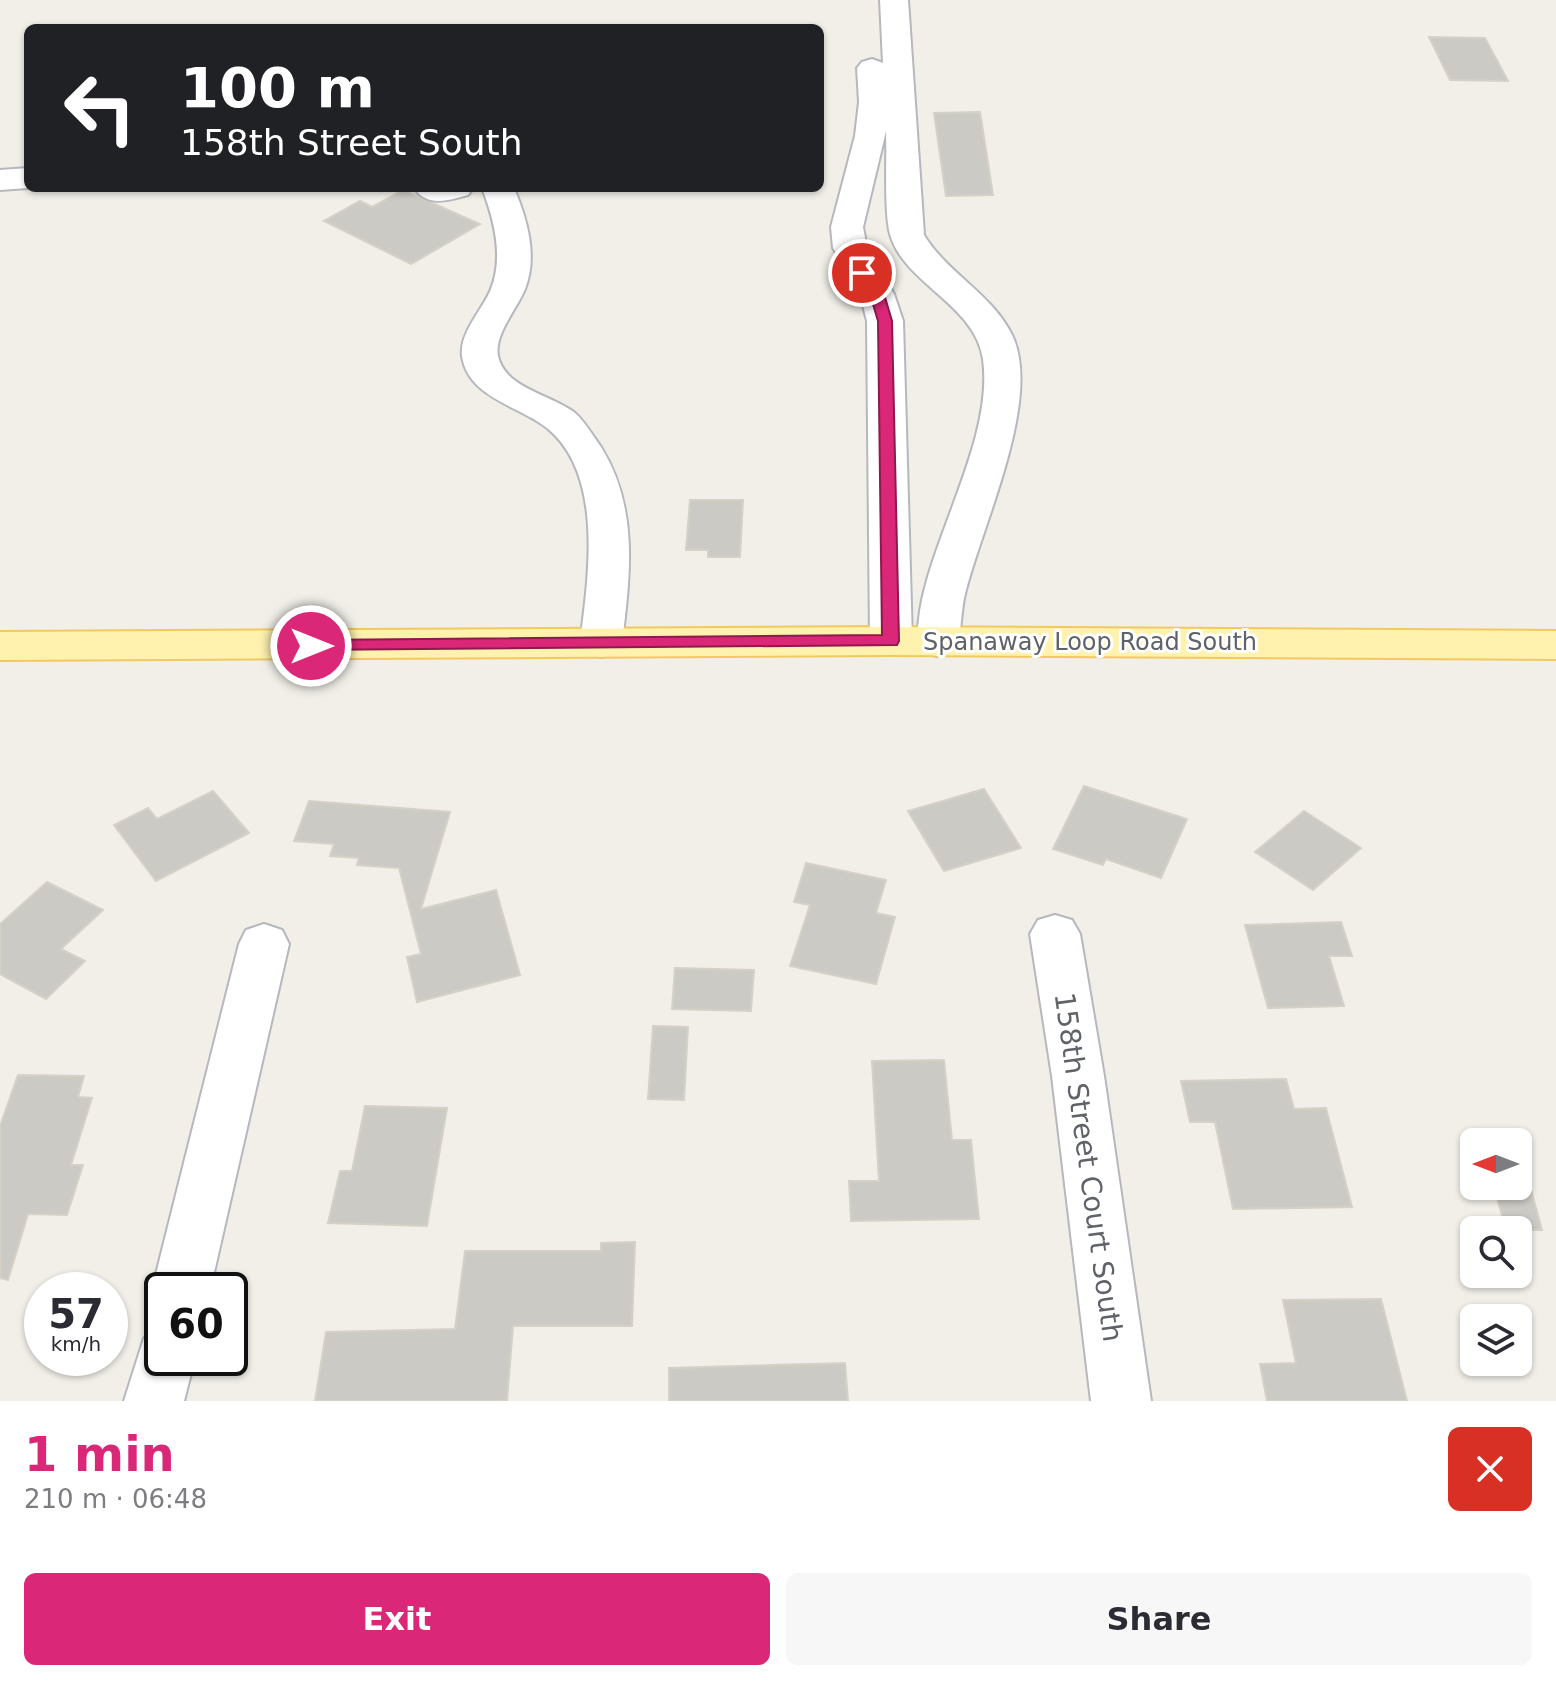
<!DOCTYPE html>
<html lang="en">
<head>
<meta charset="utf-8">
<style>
	:root { --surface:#fff; --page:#f7f7f7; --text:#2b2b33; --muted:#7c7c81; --accent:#db2777 }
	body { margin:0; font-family:"DejaVu Sans",sans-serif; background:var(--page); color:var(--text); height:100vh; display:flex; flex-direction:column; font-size:30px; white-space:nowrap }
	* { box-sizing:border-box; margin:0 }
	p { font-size:26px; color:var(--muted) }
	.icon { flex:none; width:44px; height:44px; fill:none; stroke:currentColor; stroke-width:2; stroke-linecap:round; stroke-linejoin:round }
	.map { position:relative; height:1401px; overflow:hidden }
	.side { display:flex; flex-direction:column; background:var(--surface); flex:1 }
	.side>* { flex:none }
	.top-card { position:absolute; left:24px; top:24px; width:800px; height:168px; border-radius:12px; box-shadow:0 2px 6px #0004; background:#202124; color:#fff; overflow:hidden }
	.needle { width:52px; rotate:270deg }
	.tools { position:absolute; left:1460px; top:1128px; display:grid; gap:16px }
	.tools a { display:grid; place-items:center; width:72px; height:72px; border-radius:12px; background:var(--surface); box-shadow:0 2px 6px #0004; font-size:40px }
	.speed { position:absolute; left:24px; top:1272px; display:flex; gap:16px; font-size:40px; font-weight:700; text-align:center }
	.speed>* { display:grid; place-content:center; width:104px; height:104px; border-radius:50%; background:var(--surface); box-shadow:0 2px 6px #0004; line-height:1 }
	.speed small { font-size:20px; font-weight:400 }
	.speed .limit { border:4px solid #111; border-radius:12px; background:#fff; color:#111 }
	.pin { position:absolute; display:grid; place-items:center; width:68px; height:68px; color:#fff; margin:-34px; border:4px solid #fff; border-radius:50%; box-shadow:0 2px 8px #0007 }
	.me { position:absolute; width:88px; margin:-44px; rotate:90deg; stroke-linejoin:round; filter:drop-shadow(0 0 6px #0008) }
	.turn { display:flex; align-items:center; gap:28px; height:168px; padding:0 24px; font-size:36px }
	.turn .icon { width:104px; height:104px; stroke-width:2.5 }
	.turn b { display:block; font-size:56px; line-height:68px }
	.round { display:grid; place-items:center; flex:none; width:84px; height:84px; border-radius:12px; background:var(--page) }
	.headline { display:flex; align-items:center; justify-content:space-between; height:136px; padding:0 24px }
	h1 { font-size:48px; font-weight:700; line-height:60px; color:var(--accent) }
	.cta { display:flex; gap:16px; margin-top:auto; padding:16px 24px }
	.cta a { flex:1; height:92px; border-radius:12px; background:var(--accent); color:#fff; font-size:32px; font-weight:700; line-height:92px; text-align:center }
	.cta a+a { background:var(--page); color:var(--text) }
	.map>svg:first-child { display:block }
	.building { fill:#cccac5; stroke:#d6d1c6; stroke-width:2 }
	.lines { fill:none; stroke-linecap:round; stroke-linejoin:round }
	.minor-casing { stroke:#b5b8bc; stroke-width:4 }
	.major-casing { stroke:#f2c960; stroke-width:4 }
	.minor { fill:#fff; fill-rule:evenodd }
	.major { fill:#fff2af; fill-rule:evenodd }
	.route { fill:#db2777; stroke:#8e194d; stroke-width:2 }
	.labels { text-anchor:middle; stroke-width:6; stroke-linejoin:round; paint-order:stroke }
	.street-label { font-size:24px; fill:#5f6368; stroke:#fff }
	.near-street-label { font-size:28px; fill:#5f6368; stroke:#fff }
</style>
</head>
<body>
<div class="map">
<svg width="1556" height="1401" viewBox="0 0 1556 1401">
	<rect width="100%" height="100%" fill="#f1efe8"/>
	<g class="building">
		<path d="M 1429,37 L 1485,38 L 1508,81 L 1450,80 Z"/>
		<path d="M 980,112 L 993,195 L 946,196 L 934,113 Z"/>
		<path d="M 403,190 L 480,224 L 411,264 L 324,221 L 360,201 L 372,207 Z"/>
		<path d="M 690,500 L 743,500 L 740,557 L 708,557 L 708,550 L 686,550 Z"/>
		<path d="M 1084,786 L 1187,819 L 1161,878 L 1106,859 L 1103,865 L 1053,849 Z"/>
		<path d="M 984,789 L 1021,848 L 944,871 L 908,811 Z"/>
		<path d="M 213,791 L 249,833 L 156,881 L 114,825 L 148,808 L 157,819 Z"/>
		<path d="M 309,801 L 450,812 L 421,909 L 496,890 L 520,975 L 417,1002 L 407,957 L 421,954 L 399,868 L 357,865 L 359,858 L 330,856 L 334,844 L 294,841 Z"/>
		<path d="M 1304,811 L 1361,848 L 1313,890 L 1255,852 Z"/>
		<path d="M 806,863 L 886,880 L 876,913 L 895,917 L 876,984 L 790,966 L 810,905 L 794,902 Z"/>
		<path d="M 47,882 L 103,910 L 61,949 L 85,961 L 46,999 L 0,974 L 0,924 Z"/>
		<path d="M 1341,922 L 1352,956 L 1329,956 L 1344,1006 L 1268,1008 L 1245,925 Z"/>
		<path d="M 675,968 L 754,970 L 751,1011 L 672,1009 Z"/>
		<path d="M 653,1026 L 688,1027 L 684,1100 L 648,1099 Z"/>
		<path d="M 944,1060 L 952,1140 L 971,1140 L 979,1219 L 851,1221 L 849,1181 L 879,1181 L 872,1061 Z"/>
		<path d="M 18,1075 L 84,1076 L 78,1097 L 92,1098 L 71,1165 L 83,1165 L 67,1215 L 28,1214 L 8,1280 L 0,1278 L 0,1126 Z"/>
		<path d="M 1286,1079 L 1294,1109 L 1326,1108 L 1352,1207 L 1233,1209 L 1215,1122 L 1190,1122 L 1181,1081 Z"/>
		<path d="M 365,1106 L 447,1108 L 427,1226 L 328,1223 L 340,1171 L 352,1171 Z"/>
		<path d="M 1494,1186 L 1530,1186 L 1542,1230 L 1506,1230 Z"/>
		<path d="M 635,1242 L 632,1326 L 513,1326 L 507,1401 L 315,1401 L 326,1332 L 455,1329 L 465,1251 L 601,1251 L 601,1243 Z"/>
		<path d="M 1381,1299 L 1407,1401 L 1267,1401 L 1260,1364 L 1296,1363 L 1283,1300 Z"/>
		<path d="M 845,1363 L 848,1401 L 669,1401 L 669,1368 Z"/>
	</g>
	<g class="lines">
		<g class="minor-casing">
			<g id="minor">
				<path d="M 880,0 L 908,0 L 924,235 C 947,273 992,294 1012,335 C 1043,399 981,527 965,594 C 960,613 963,635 952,652 L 937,656 L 922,652 L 916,642 L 920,611 C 932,535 994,437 983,359 C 975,304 903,283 890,234 C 884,212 887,157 886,131 L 863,227 L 867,248 L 894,294 L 903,321 L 912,641 L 906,651 L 891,655 L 876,651 L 870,641 L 867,321 L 860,294 L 833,248 L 831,227 L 855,136 L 859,102 L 857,68 L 862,62 L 872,59 L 883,63 Z"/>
				<path d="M 28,168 L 28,188 L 0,190 L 0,170 Z"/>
				<path d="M 414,188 L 473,188 L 468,195 C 449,200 428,208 414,188 Z"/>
				<path d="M 482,188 L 514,188 C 527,219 538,256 525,289 C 517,309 494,334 498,356 C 505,389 553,395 575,413 C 585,422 593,436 601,447 C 639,508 630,575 622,643 L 616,653 L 601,657 L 586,653 L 580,643 C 588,580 605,475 547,428 C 520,406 468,398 462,356 C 459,333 483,309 491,289 C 504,257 494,219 482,188 Z"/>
				<path d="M 1055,915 L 1072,920 L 1080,934 L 1104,1076 L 1151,1401 L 1091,1401 L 1052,1076 L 1030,934 L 1038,920 Z"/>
				<path d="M 264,924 L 282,930 L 289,944 L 210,1290 L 162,1290 L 162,1309 L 152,1290 L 239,944 L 246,930 Z"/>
				<path d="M 162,1331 L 162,1358 L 195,1358 L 184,1401 L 124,1401 L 144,1338 Z"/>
			</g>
		</g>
		<g class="major-casing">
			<path id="major" d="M 891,627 L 1556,631 L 1556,659 L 891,655 L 0,660 L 0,632 Z"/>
		</g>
		<use href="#minor" class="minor"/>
		<use href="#major" class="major"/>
	</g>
	<path class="route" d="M 862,269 L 867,270 L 884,294 L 892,321 L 899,641 L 897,645 L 305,650 L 302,646 L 311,640 L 882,635 L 878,321 L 870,294 L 855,273 Z"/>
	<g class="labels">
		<g class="street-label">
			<text x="1090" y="650">Spanaway Loop Road South</text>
		</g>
		<g class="near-street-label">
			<text transform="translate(1089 1167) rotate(82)" y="10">158th Street Court South</text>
		</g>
	</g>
</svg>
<div class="tools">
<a><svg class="needle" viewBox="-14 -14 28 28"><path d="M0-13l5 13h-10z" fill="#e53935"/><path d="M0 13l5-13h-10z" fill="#7c7c81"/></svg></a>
<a><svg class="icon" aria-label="search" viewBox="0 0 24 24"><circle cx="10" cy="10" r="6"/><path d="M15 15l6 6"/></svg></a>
<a><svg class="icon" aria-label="layers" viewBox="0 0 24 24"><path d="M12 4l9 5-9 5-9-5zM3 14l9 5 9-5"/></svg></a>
</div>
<div class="speed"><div>57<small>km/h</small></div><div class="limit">60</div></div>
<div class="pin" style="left:862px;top:273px;background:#d93025"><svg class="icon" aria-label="arrive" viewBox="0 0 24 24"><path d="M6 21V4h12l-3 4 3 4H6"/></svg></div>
<svg class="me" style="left:311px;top:646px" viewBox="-20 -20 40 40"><circle r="17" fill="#db2777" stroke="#fff" stroke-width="3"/><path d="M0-11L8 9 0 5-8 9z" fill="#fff"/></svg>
<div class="top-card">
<div class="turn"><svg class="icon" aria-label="left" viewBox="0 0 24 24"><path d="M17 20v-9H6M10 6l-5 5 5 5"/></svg><div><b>100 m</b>158th Street South</div></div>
</div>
</div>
<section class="side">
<div class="headline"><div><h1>1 min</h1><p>210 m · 06:48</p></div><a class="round" style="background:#d93025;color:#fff"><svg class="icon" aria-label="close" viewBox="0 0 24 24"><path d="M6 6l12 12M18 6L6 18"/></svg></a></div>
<div class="cta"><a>Exit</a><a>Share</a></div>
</section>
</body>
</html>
